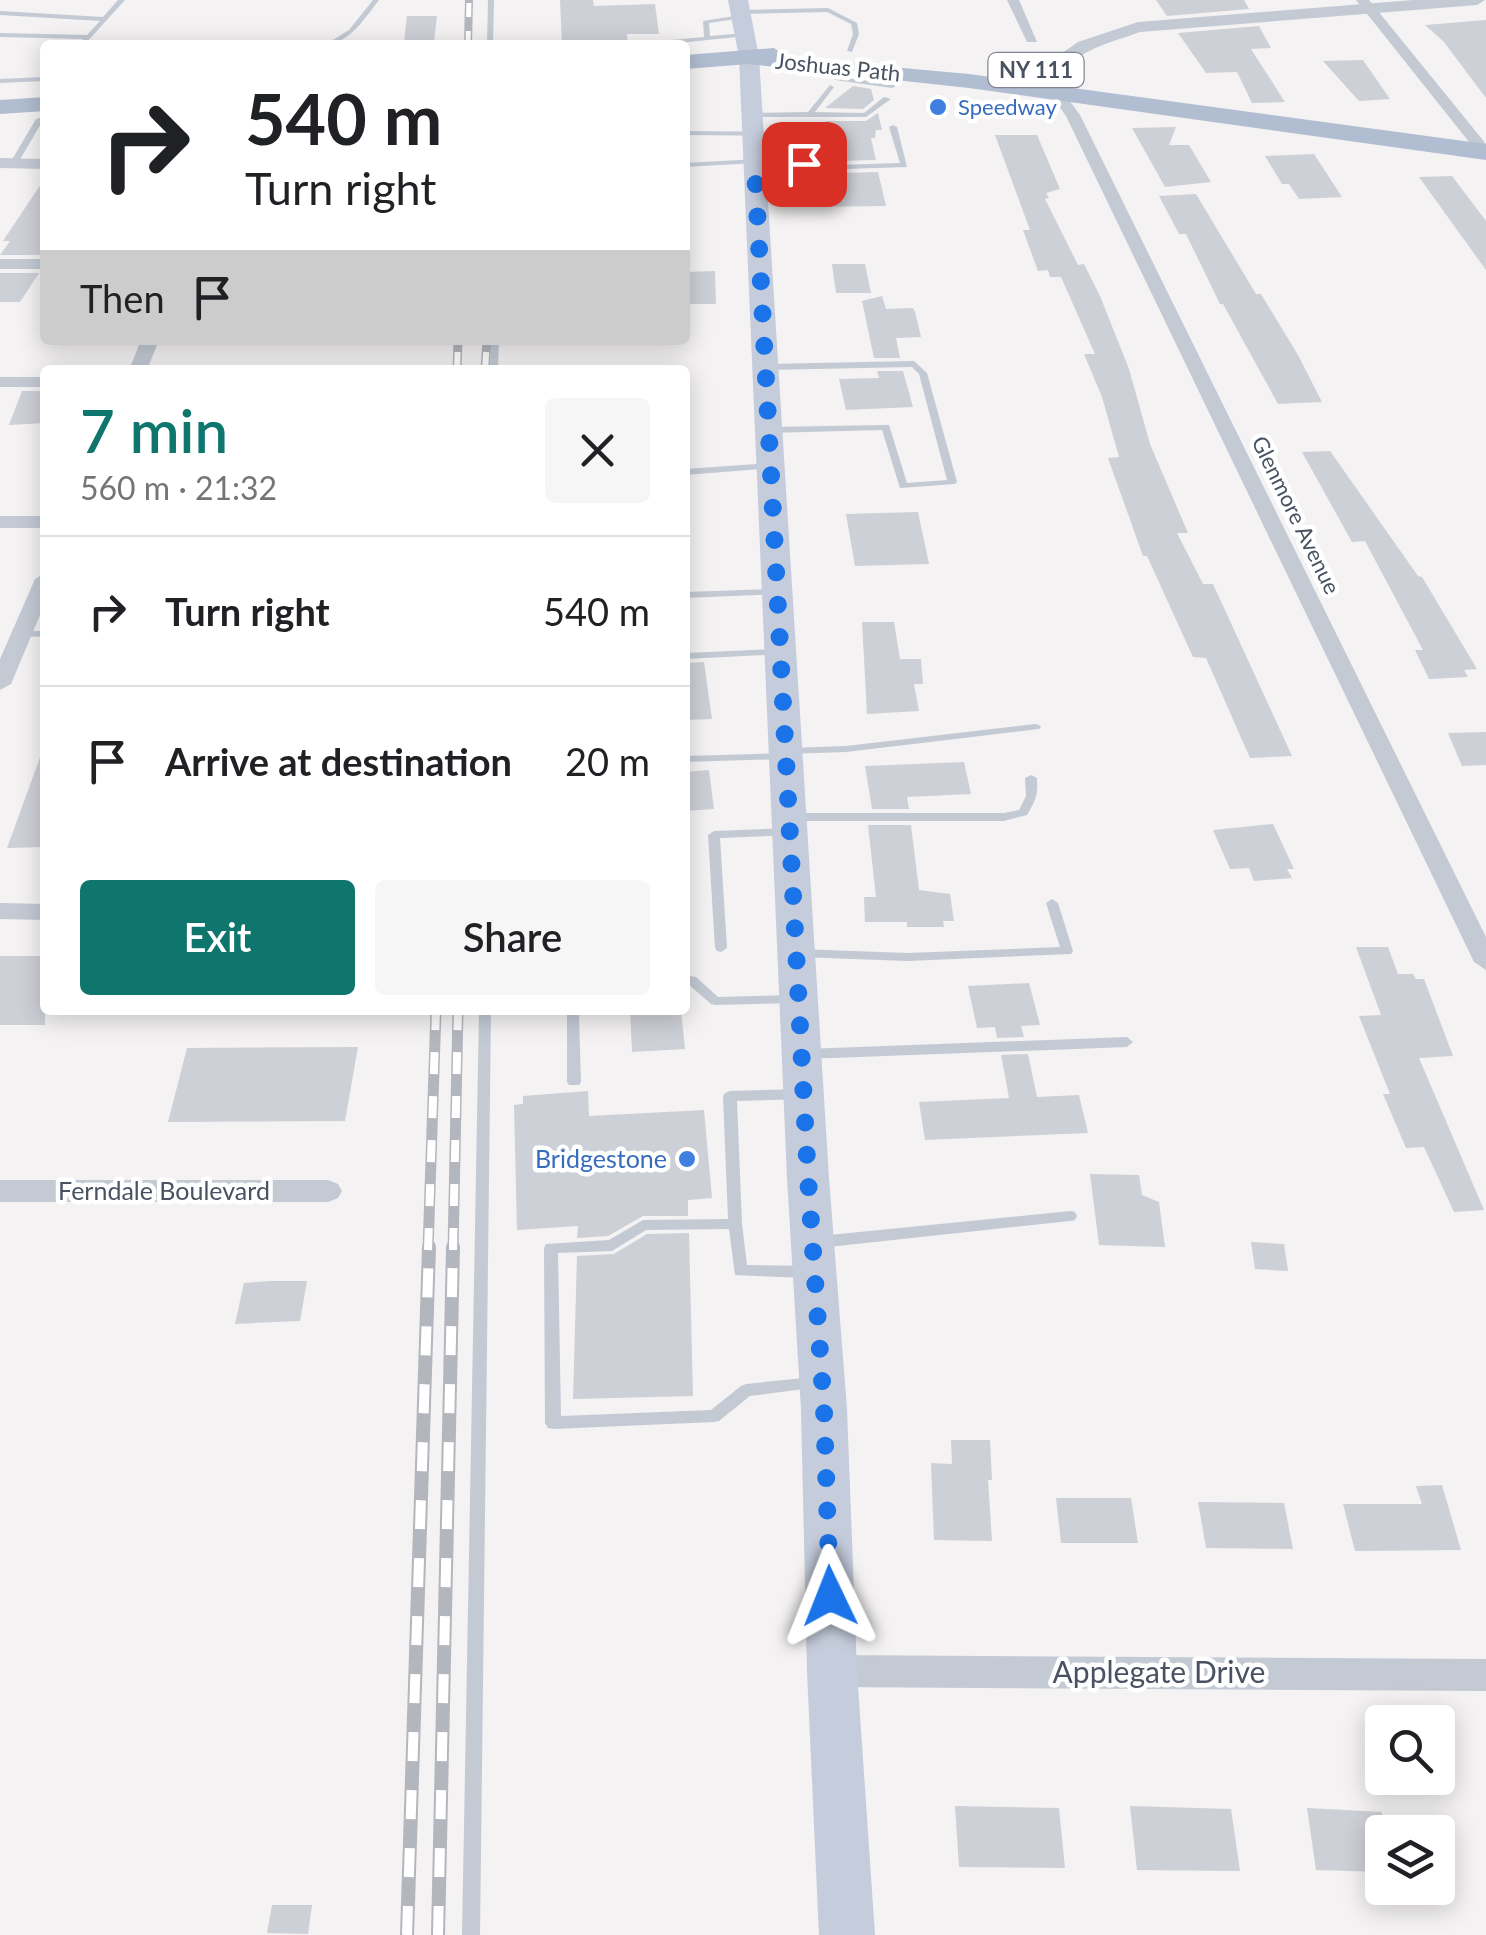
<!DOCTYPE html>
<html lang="en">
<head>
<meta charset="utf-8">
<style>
	:root { --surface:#fff; --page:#f6f6f6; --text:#202124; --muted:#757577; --line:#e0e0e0; --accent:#0f766e }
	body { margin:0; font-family:Lato,sans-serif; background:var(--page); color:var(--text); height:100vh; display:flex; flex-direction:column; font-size:38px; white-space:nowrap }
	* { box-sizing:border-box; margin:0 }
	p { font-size:32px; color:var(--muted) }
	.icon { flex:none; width:55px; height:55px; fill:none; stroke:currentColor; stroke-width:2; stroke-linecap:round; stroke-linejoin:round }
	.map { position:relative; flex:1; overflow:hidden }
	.panel { position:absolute; left:40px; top:365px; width:650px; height:650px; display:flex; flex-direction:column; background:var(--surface); border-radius:10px; box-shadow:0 5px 25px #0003 }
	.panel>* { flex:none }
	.guide { position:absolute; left:40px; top:40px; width:650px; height:305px; border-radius:10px; box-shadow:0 5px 25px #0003; background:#fff; color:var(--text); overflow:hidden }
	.fabs { position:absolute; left:1365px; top:1705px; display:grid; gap:20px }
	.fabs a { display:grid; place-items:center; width:90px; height:90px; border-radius:10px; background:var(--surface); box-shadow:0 5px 25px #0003; font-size:50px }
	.pin { position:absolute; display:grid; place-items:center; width:85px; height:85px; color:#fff; margin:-42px; border-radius:20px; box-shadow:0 5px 15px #0006 }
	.me { position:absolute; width:110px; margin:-55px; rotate:358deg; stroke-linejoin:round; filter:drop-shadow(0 0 8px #0008) }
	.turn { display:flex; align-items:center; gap:35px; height:210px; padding:0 40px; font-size:45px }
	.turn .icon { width:130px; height:130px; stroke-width:2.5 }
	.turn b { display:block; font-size:70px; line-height:85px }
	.then { display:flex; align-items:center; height:95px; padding:0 40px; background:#0003; gap:20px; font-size:38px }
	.round { display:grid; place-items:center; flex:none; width:105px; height:105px; border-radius:10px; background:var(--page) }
	.summary { display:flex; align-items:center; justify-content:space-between; height:170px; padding:0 40px }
	h1 { font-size:60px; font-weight:600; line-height:75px; color:var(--accent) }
	.action { display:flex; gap:20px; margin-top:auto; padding:20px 40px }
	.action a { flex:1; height:115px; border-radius:10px; background:var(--accent); color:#fff; font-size:40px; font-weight:600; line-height:115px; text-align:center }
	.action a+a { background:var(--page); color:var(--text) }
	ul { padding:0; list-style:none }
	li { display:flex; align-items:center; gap:30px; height:150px; padding:0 40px; border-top:2px solid var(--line) }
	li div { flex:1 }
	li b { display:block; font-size:38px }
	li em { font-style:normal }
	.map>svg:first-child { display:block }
	.building { fill:#ced0d7 }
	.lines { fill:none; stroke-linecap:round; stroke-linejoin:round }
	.service { fill:#c3cad4; fill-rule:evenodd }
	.minor { fill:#c3cad4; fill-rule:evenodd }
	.tertiary { fill:#c3cad4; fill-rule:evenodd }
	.secondary { fill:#c5ccdb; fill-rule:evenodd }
	.primary { fill:#b1bdd1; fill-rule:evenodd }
	.rail-far3-casing { stroke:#b4b6bd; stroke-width:8 }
	.rail-far2-casing { stroke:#b4b6bd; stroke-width:9 }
	.rail-far1-casing { stroke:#b4b6bd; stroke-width:11 }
	.rail-casing { stroke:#b4b6bd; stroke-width:14 }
	.rail-far3 { stroke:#fff; stroke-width:5; stroke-dasharray:14; stroke-linecap:butt }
	.rail-far2 { stroke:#fff; stroke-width:6; stroke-dasharray:18; stroke-linecap:butt }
	.rail-far1 { stroke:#fff; stroke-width:8; stroke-dasharray:22; stroke-linecap:butt }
	.rail { stroke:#fff; stroke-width:10; stroke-dasharray:29; stroke-linecap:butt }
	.route { stroke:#1a73e8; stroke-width:18; stroke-dasharray:0 32.4 }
	.shop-dot { fill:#3f7fe0; stroke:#fff; stroke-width:4 }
	.labels { text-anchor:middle; stroke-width:9; stroke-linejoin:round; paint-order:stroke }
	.far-street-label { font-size:22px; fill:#495261; stroke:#fff }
	.shield { fill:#fff; stroke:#808690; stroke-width:2.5 }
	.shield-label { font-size:22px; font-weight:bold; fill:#495261 }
	.far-shop-label { font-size:22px; fill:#366cbe; stroke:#fff; text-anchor:start }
	.shop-label { font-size:25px; fill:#366cbe; stroke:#fff; text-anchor:end }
	.street-label { font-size:25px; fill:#495261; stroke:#fff }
	.near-street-label { font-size:30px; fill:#495261; stroke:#fff }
</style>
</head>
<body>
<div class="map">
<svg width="1486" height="1935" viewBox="0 0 1486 1935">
	<rect width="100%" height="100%" fill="#f4f2f2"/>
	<g class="building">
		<path d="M 560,0 L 593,0 L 594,6 L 655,4 L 659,34 L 627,34 L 628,45 L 562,45 Z"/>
		<path d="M 1156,0 L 1244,0 L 1249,9 L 1167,16 Z"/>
		<path d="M 407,16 L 437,16 L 434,41 L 404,42 Z"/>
		<path d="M 1486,20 L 1486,98 L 1444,42 L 1425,25 Z"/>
		<path d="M 1259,26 L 1271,48 L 1251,49 L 1285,102 L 1252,103 L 1237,72 L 1206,73 L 1178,33 Z"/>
		<path d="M 1363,60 L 1390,99 L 1359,101 L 1323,61 Z"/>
		<path d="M 853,86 L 871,89 L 874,100 L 863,109 L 825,108 Z"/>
		<path d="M 878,113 L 882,130 L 876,130 L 875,138 L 871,138 L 876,160 L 836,161 L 826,121 L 866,121 Z"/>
		<path d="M 1176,127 L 1169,145 L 1189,145 L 1211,182 L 1165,187 L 1132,128 Z"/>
		<path d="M 995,135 L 1037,135 L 1060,189 L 1046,193 L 1049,198 L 1045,199 L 1078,265 L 1084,264 L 1100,296 L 1129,369 L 1150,444 L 1188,533 L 1177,533 L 1203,584 L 1213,584 L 1292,756 L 1250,758 L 1206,658 L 1193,657 L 1147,556 L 1143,556 L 1108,458 L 1119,457 L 1102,397 L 1084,354 L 1095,354 L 1061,277 L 1050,277 L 1048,270 L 1038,271 L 1023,230 L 1030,230 Z"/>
		<path d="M 1314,154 L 1342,197 L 1299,199 L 1289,184 L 1282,184 L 1265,156 Z"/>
		<path d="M 878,172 L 886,206 L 810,207 L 806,182 L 841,181 L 839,173 Z"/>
		<path d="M 1452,176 L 1486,221 L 1486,270 L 1419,177 Z"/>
		<path d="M 45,178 L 45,255 L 0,255 L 10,241 L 3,241 Z"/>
		<path d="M 1196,194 L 1256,294 L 1261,294 L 1298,355 L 1322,402 L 1278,404 L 1223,304 L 1220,304 L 1186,234 L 1179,234 L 1159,196 Z"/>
		<path d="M 832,264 L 865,264 L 871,293 L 836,293 Z"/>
		<path d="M 715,271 L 716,304 L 685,304 L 685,272 Z"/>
		<path d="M 0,273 L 39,273 L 20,302 L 0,302 Z"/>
		<path d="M 882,296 L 886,309 L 913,308 L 915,312 L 921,337 L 896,338 L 900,358 L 874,358 L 862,301 Z"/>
		<path d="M 877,371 L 903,371 L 913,407 L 846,410 L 839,379 L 879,378 Z"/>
		<path d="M 22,391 L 45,391 L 45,423 L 9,425 Z"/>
		<path d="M 1330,451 L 1418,576 L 1422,577 L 1477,669 L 1464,670 L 1468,677 L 1429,679 L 1415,650 L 1423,650 L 1365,541 L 1352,542 L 1302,452 Z"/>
		<path d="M 918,512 L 929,564 L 855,566 L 846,514 Z"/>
		<path d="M 862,622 L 894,622 L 900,659 L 921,659 L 923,684 L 914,684 L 919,711 L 867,714 Z"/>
		<path d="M 704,662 L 712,719 L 685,720 L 685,663 Z"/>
		<path d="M 1486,732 L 1486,765 L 1462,766 L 1448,733 Z"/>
		<path d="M 42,752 L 45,847 L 7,848 Z"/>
		<path d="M 964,762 L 971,794 L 907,797 L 909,809 L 872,809 L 865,766 Z"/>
		<path d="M 709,770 L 714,809 L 685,811 L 685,772 Z"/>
		<path d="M 1273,824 L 1294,869 L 1287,869 L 1292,878 L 1254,881 L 1249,868 L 1230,869 L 1213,830 Z"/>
		<path d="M 868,825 L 911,825 L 919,890 L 950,894 L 954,921 L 943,921 L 944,927 L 907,927 L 907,922 L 865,922 L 864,897 L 876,897 Z"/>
		<path d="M 1356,947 L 1388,947 L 1398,974 L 1413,974 L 1416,979 L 1424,979 L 1453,1056 L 1419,1058 L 1484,1210 L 1454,1212 L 1424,1147 L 1406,1148 L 1383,1094 L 1390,1094 L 1359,1016 L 1381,1015 Z"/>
		<rect x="0" y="956" width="45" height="69"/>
		<path d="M 1029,983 L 1040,1025 L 1021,1026 L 1024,1037 L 997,1038 L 995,1027 L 977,1028 L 968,986 Z"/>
		<path d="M 630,1010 L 681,1010 L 685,1049 L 632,1052 Z"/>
		<path d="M 358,1047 L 345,1121 L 168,1122 L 187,1048 Z"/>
		<path d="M 1028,1054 L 1037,1097 L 1079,1095 L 1088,1133 L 925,1140 L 919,1102 L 1009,1098 L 1001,1055 Z"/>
		<path d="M 588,1091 L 589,1116 L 704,1110 L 712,1198 L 688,1200 L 688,1216 L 643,1216 L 608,1236 L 577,1238 L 578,1226 L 517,1230 L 514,1105 L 523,1104 L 523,1096 Z"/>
		<path d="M 1090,1174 L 1139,1175 L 1142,1195 L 1159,1202 L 1165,1247 L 1099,1245 Z"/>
		<path d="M 689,1233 L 693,1396 L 573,1399 L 577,1256 L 614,1254 L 647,1234 Z"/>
		<path d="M 1251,1242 L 1284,1244 L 1288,1271 L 1255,1269 Z"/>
		<path d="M 270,1281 L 307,1281 L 300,1321 L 235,1324 L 244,1283 Z"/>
		<path d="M 951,1440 L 990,1440 L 992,1480 L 988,1480 L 992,1541 L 934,1540 L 931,1463 L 952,1464 Z"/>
		<path d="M 1442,1485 L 1461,1550 L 1355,1551 L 1343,1504 L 1422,1504 L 1416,1486 Z"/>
		<path d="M 1056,1498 L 1131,1498 L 1138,1543 L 1061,1543 Z"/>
		<path d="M 1198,1502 L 1284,1503 L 1293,1549 L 1206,1548 Z"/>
		<path d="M 955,1806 L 1059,1808 L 1065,1868 L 959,1867 Z"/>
		<path d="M 1130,1806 L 1231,1809 L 1240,1871 L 1137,1870 Z"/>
		<path d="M 1307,1808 L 1382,1812 L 1382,1872 L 1316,1870 Z"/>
		<path d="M 272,1905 L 312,1905 L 308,1934 L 267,1933 Z"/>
	</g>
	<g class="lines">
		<g class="service">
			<path d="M 118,0 L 125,0 L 85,44 L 80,43 L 83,39 L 0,37 L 0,33 L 87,35 L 100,21 L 0,15 L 0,11 L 103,17 Z"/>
			<path d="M 373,0 L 379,0 C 365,18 350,43 325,45 L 349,30 Z"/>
			<path d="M 488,0 L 494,0 L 493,45 L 487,45 Z"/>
			<path d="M 828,8 L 857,23 L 859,34 L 852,52 L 847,51 L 853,34 L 851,24 L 827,12 L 740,14 L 737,12 L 740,10 Z"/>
			<path d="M 741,15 L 743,16 L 743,18 L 709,23 L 710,36 L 745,33 L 748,35 L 747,36 L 659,45 L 645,44 L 648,42 L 704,37 L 703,21 Z"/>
			<path d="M 45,77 L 45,81 L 0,83 L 0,79 Z"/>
			<path d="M 837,77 L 892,84 L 896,86 L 892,88 L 835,80 L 834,79 Z"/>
			<path d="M 830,85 L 834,87 L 815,112 L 864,113 L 884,97 L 891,99 L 866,117 L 752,117 L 748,115 L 752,113 L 808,112 Z"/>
			<path d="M 45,116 L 45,121 L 42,122 L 18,163 L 11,165 L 10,163 L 36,119 Z"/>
			<path d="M 893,125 L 897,127 L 907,167 L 755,172 L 752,172 L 752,168 L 798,167 L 800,165 L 800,141 L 795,136 L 685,135 L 685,131 L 797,132 L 808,140 L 807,166 L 900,163 L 889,127 Z"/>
			<path d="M 758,159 L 758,163 L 755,163 L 685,167 L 685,163 Z"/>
			<path d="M 491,340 L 499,340 L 498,370 L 490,370 Z"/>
			<path d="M 914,361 L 927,373 L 957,482 L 955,484 L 900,488 L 882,430 L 769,433 L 764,430 L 769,427 L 889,425 L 907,483 L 947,480 L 919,374 L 912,367 L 766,370 L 762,367 L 766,364 Z"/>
			<path d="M 771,463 L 776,466 L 774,468 L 685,475 L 685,469 Z"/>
			<path d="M 775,589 L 779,590 L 779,594 L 685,598 L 685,592 Z"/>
			<path d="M 22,631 L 45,631 L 45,637 L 18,636 L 18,632 Z"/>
			<path d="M 778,649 L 783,652 L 782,654 L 685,659 L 685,653 Z"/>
			<path d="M 1035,724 L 1039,725 L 1041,727 L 1039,729 L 846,752 L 787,754 L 787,758 L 783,759 L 685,762 L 685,756 L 785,753 L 785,749 L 789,748 L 846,746 Z"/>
			<path d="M 1031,775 L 1037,778 C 1038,795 1036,800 1027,815 L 1004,821 L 792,821 L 786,817 L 792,813 L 1004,813 L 1019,810 L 1026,796 L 1025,778 Z"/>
			<path d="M 787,828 L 791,829 L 793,832 L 791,835 L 720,838 L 727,948 L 721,952 L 717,951 L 715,948 L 708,835 L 714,831 Z"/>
			<path d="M 1052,899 L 1058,903 L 1073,951 L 1071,954 L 908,961 L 799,957 L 793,953 L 799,949 L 908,953 L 1060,947 L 1046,903 Z"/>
			<path d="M 685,975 L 696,977 L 718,997 L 796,995 L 802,999 L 796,1003 L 715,1005 L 711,1004 L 688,984 L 685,983 Z"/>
			<path d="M 479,1010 L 491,1010 L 480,1935 L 462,1935 Z"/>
			<path d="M 570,1010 L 584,1010 L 579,1016 L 581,1082 L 579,1085 L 569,1085 L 567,1082 L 567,1014 Z"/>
			<path d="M 1127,1037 L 1133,1042 L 1127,1047 L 805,1059 L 800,1057 L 798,1054 L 800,1051 L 805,1049 Z"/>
			<path d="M 801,1089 L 806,1091 L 808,1094 L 806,1097 L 801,1099 L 737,1101 L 742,1224 L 747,1265 L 807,1266 L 812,1268 L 814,1272 L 812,1276 L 807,1278 L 735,1275 L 729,1229 L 646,1230 L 612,1251 L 558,1253 L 561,1416 L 711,1410 L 741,1386 L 746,1384 L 814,1377 L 819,1379 L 822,1383 L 819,1387 L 750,1396 L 719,1421 L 714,1422 L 553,1429 L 548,1428 L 545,1423 L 544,1248 L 546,1244 L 609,1240 L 643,1220 L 728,1219 L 723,1096 L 725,1093 L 730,1091 Z"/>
			<path d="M 1070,1211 L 1075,1212 L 1077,1216 L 1075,1220 L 1070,1221 L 819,1248 L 814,1246 L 812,1242 L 814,1238 L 819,1236 Z"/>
		</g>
		<g class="minor">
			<path d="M 1007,0 L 1019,0 L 1037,42 L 1027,42 Z"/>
			<path d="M 1356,0 L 1369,0 L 1486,144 L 1486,158 L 1481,157 Z"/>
			<path d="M 1051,89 L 1061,89 L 1080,115 L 1486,937 L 1486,970 L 1474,962 L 1066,116 L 1049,92 Z"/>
			<path d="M 0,158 L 45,159 L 45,169 L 0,168 Z"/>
			<rect x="0" y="259" width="45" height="10"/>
			<path d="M 141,340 L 159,340 L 147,370 L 129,370 Z"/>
			<rect x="0" y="377" width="45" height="10"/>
			<rect x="0" y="516" width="45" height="12"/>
			<path d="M 45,573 L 45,603 L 11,684 L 0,690 L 0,659 L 35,579 Z"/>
			<path d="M 0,903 L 45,904 L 45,920 L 0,919 Z"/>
			<path d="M 0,1180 L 328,1180 L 338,1184 L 342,1191 L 338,1198 L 328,1202 L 0,1202 Z"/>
			<path d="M 832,1655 L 1486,1659 L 1486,1691 L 832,1687 L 820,1682 L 815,1671 L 820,1660 Z"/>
		</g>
		<path class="tertiary" d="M 1413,0 L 1485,0 L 1477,5 L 1140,32 C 1113,42 1076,49 1061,77 L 1049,77 L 1046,73 L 1052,60 L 1078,42 L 1138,22 Z"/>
		<path class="secondary" d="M 728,0 L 748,0 L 759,57 L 829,1178 L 847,1409 L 857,1671 L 875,1935 L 819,1935 L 807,1671 L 801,1409 L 787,1178 L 739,57 Z"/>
		<g class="primary">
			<path d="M 774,48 L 785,56 L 814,60 L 969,74 L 1486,144 L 1486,160 L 969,88 L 749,64 L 685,69 L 685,55 Z"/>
			<path d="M 45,97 L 45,111 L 0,114 L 0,100 Z"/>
		</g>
		<g class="rail-far3-casing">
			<path id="rail-far3" d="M 468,45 L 469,0"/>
		</g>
		<g class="rail-far2-casing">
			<g id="rail-far2">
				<path d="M 457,370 L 458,340"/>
				<path d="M 485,370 L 487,340"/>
			</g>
		</g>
		<g class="rail-far1-casing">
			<g id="rail-far1">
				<path d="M 428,1250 L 436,1010"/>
				<path d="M 453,1250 L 458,1010"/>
			</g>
		</g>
		<g class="rail-casing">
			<g id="rail">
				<path d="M 407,1935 L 429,1247"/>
				<path d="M 438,1935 L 453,1247"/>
			</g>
		</g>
		<use href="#rail-far3" class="rail-far3"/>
		<use href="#rail-far2" class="rail-far2"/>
		<use href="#rail-far1" class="rail-far1"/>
		<use href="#rail" class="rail"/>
	</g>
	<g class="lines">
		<path class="route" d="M 804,164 L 800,168 L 755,170 L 808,1178 L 824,1409 L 830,1596"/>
	</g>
	<g class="shop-dot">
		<circle cx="938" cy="107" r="10"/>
		<circle cx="687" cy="1159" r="10"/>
	</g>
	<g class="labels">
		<g class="far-street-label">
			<text transform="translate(838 67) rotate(6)" y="8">Joshuas Path</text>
			<text transform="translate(1296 515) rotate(64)" y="8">Glenmore Avenue</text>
		</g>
		<rect class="shield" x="988.5" y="53" width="95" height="34" rx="8"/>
		<g class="shield-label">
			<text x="1036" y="78">NY 111</text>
		</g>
		<g class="far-shop-label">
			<text x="958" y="115">Speedway</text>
		</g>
		<g class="shop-label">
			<text x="667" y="1168">Bridgestone</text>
		</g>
		<g class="street-label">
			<text x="164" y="1200">Ferndale Boulevard</text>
		</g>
		<g class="near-street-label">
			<text x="1159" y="1683">Applegate Drive</text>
		</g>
	</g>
</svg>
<div class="fabs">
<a><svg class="icon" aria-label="search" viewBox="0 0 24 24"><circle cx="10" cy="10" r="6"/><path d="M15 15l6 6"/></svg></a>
<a><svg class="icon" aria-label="layers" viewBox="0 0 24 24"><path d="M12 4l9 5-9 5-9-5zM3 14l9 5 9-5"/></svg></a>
</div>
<div class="pin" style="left:804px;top:164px;background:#d93025"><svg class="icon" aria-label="arrive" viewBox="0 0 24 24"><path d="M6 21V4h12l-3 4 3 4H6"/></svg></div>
<svg class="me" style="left:830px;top:1596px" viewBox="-20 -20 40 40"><path d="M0-17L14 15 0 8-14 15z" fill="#1a73e8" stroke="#fff" stroke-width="4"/></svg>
<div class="guide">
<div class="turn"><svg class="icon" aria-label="right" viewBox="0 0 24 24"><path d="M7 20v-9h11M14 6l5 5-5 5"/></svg><div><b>540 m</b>Turn right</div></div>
<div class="then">Then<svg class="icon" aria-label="arrive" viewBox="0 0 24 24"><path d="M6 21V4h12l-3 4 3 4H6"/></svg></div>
</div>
<section class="panel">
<div class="summary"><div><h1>7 min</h1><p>560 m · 21:32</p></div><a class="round"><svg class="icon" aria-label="close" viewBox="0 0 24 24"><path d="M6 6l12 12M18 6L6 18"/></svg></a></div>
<ul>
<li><svg class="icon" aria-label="right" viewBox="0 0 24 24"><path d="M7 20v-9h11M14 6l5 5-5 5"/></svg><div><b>Turn right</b></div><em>540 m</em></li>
<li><svg class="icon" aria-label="arrive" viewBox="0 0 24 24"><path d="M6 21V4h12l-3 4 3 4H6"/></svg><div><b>Arrive at destination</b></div><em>20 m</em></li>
</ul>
<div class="action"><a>Exit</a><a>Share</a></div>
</section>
</div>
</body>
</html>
